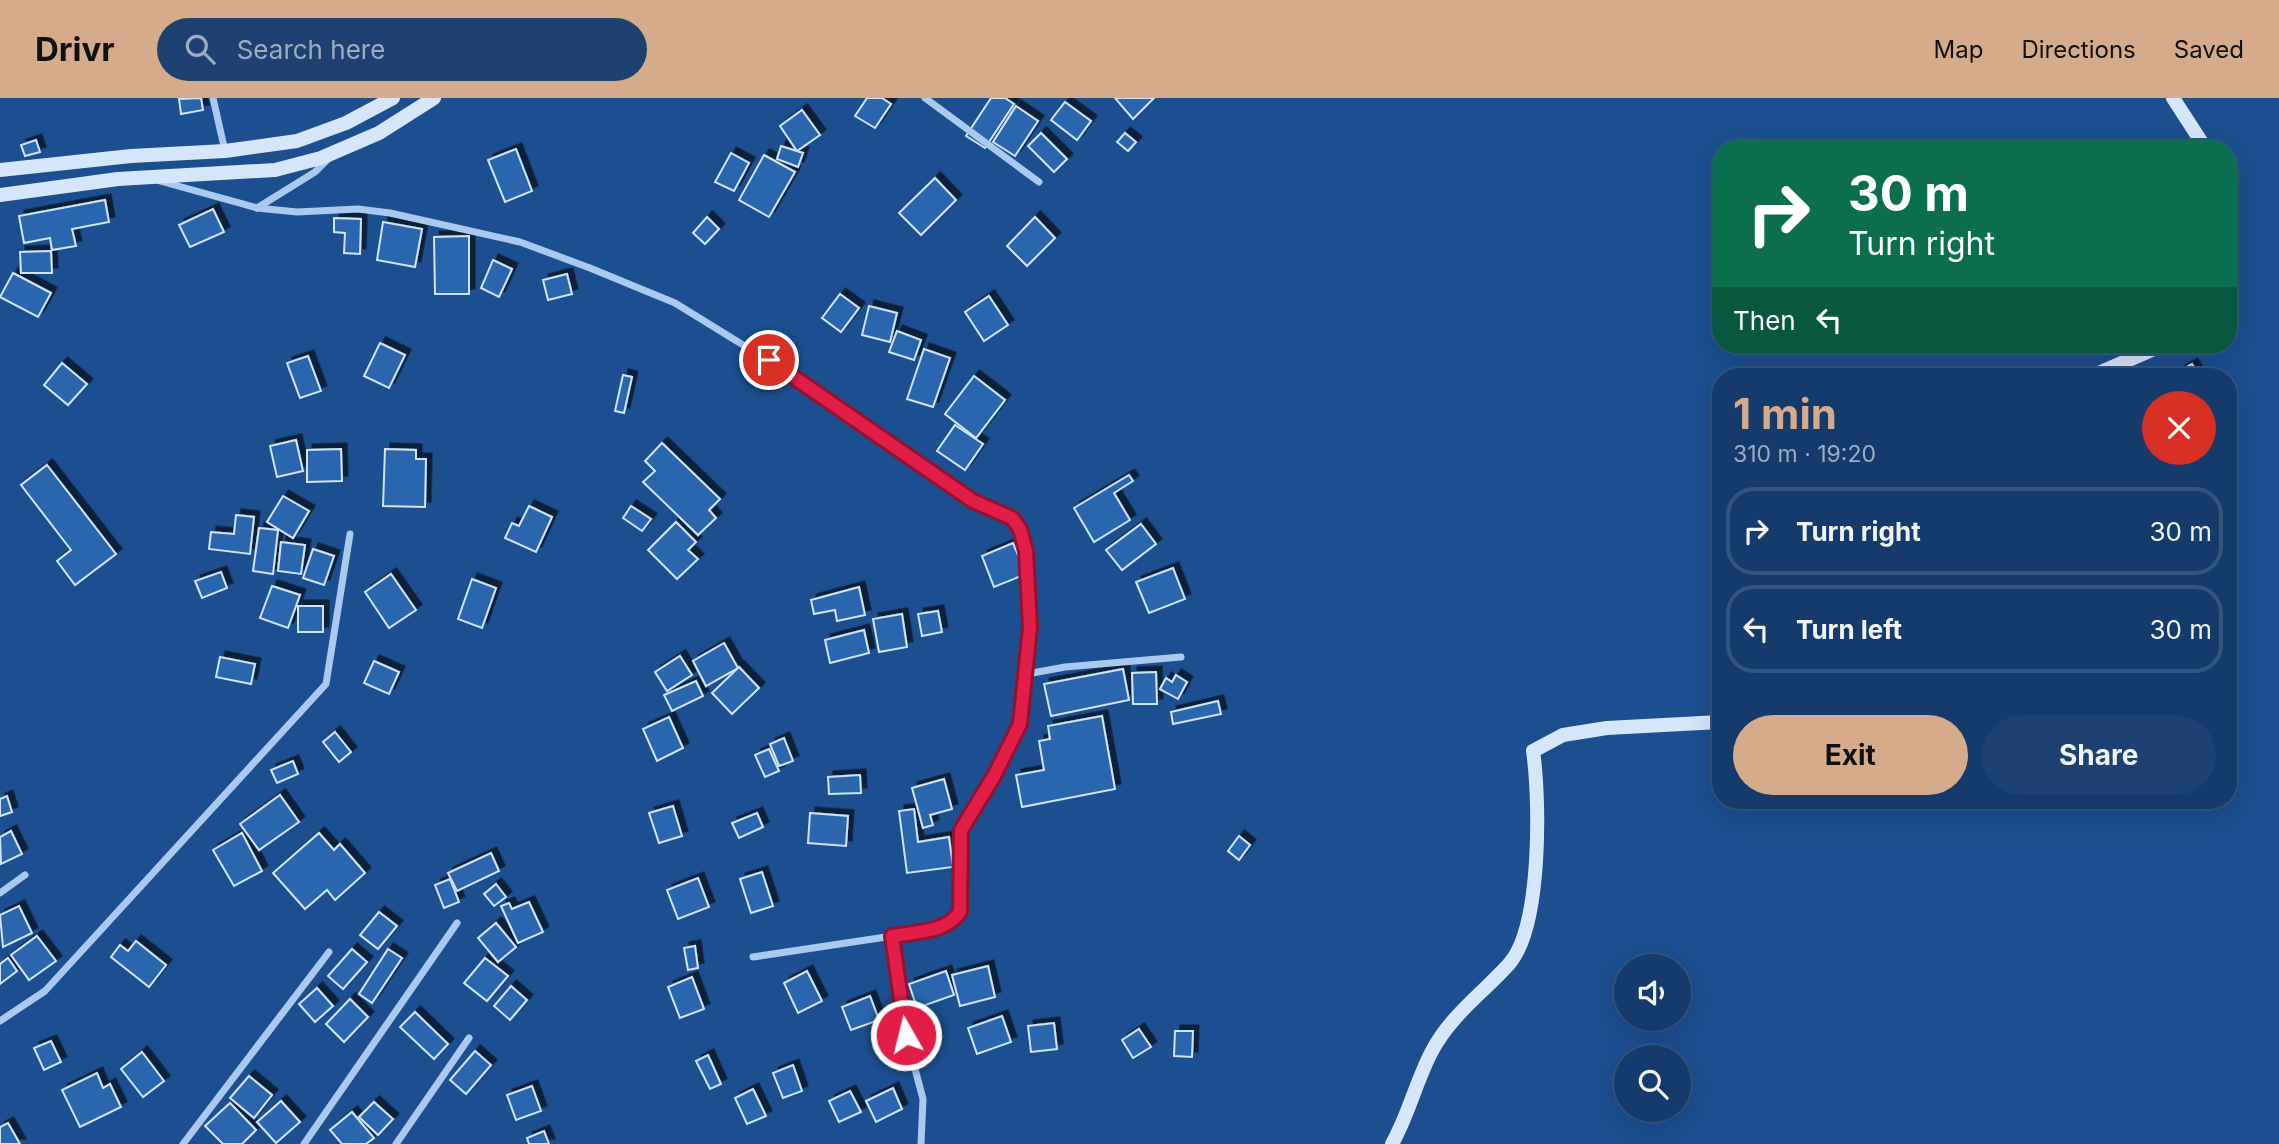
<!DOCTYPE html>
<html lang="en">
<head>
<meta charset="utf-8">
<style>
	:root { --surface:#143b6b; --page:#1d4271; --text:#f1f3f6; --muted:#9dadc1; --line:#33557e; --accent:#d6ab8b }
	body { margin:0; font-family:Inter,sans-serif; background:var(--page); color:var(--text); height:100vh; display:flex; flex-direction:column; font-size:26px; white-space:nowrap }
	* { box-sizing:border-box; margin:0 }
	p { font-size:23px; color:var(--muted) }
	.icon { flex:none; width:38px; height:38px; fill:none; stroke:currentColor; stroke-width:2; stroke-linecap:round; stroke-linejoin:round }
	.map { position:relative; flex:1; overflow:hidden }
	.panel { position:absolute; left:1712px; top:270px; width:525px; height:441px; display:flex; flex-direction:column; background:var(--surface); border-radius:28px; box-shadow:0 7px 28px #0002,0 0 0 2px var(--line) }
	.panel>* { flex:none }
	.guide { position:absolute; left:1712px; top:42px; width:525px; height:214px; border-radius:28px; box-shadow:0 7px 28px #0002,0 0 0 2px var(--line); background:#0b6e4f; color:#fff; overflow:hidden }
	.controls { position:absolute; left:1614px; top:856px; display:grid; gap:14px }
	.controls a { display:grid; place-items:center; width:77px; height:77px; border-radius:50%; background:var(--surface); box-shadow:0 7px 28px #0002,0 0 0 2px var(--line); font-size:35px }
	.pin { position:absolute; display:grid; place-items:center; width:60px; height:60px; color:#fff; margin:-30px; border:4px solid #fff; border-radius:50%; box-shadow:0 2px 7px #0007 }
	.me { position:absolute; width:77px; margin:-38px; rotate:352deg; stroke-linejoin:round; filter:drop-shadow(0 0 5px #0008) }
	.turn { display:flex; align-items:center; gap:24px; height:147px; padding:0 21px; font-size:32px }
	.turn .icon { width:91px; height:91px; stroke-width:2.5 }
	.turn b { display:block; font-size:49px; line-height:60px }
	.then { display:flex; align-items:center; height:66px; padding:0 21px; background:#0003; gap:14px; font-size:26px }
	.round { display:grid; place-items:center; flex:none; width:74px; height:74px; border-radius:37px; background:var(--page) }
	.summary { display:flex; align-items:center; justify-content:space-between; height:119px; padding:0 21px }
	h1 { font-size:42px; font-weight:700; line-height:52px; color:var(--accent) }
	.primary-button { display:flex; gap:14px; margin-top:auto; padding:14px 21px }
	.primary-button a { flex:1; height:80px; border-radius:42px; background:var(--accent); color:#111; font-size:28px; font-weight:700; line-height:80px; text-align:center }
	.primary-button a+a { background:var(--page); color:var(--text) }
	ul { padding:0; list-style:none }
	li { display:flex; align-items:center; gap:21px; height:88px; margin:0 14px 10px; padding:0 7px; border:4px solid var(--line); border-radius:28px }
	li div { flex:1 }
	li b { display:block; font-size:26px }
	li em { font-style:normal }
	header { display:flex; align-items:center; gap:42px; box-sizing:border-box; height:98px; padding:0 35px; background:var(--accent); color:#111 }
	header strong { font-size:33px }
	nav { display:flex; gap:38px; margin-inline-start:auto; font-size:24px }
	.search { width:490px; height:63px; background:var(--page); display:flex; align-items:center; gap:18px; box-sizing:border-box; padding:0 24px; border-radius:38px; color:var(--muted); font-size:26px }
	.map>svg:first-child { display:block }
	.building { fill:#2a66ad; stroke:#cfe3fa; stroke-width:2; filter:url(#shadow) }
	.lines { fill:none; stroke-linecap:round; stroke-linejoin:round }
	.street { stroke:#a9c9ee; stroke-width:7 }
	.secondary { stroke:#d6e6fa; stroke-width:14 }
	.route-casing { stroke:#92132f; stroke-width:18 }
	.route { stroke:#e11d48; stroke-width:12 }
</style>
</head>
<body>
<header>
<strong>Drivr</strong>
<div class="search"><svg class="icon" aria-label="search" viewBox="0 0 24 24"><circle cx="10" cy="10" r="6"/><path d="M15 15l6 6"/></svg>Search here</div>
<nav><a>Map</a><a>Directions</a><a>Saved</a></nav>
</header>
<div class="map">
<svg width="2279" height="1046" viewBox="0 0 2279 1046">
	<defs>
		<filter id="shadow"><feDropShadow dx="5.5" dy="-5.5" stdDeviation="0" flood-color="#0009"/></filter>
	</defs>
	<rect width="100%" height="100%" fill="#1b4f8f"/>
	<g class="building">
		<path d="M 201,0 L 203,12 L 181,16 L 179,1 Z"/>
		<path d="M 867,0 L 882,0 L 891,6 L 875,30 L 855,18 Z"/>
		<path d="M 991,0 L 1005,0 L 1014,6 L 985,50 L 966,38 Z"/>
		<path d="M 1115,0 L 1154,0 L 1133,21 Z"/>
		<path d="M 1065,4 L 1091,23 L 1077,42 L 1051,22 Z"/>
		<path d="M 1016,8 L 1038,23 L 1015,58 L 993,44 Z"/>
		<path d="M 802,12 L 820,37 L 797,53 L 780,28 Z"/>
		<path d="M 1041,35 L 1067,61 L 1054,74 L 1028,48 Z"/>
		<path d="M 1125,35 L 1136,44 L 1128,53 L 1117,44 Z"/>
		<path d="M 36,42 L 40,54 L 25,58 L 21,47 Z"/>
		<path d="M 781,48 L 803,55 L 798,69 L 777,61 Z"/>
		<path d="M 516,51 L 532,93 L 505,104 L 488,62 Z"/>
		<path d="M 731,55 L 749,65 L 734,93 L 715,84 Z"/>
		<path d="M 764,57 L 795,74 L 769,119 L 739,102 Z"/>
		<path d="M 935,80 L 956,102 L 921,137 L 899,115 Z"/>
		<path d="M 105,102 L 109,124 L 72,131 L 76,148 L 52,152 L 50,140 L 24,145 L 19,118 Z"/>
		<path d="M 213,111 L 224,134 L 190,149 L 179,127 Z"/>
		<path d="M 707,119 L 719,131 L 705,146 L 693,135 Z"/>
		<path d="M 1035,119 L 1055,140 L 1027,168 L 1007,148 Z"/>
		<path d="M 334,120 L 361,121 L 360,156 L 344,155 L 345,135 L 334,134 Z"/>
		<path d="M 383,124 L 422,131 L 415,169 L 377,162 Z"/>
		<path d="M 469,138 L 469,196 L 435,196 L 434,139 Z"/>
		<path d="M 51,153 L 52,175 L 21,175 L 20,154 Z"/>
		<path d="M 493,162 L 512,171 L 499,199 L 481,190 Z"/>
		<path d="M 13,175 L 51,195 L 38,219 L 0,199 Z"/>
		<path d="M 567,176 L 572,196 L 548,202 L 543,182 Z"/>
		<path d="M 840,196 L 859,210 L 841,234 L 822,220 Z"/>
		<path d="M 989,198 L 1008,227 L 984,243 L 965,214 Z"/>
		<path d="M 869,208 L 897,215 L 890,244 L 862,237 Z"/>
		<path d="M 897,233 L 921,242 L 914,262 L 889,254 Z"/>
		<path d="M 380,245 L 405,257 L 389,290 L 364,278 Z"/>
		<path d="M 924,251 L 950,260 L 933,309 L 907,301 Z"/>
		<path d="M 308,258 L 321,293 L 300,300 L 287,265 Z"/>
		<path d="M 62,265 L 87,286 L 68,307 L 44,287 Z"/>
		<path d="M 2192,266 L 2199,278 L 2171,278 Z"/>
		<path d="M 623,277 L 632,279 L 624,315 L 615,313 Z"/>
		<path d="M 974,278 L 1005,302 L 976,340 L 945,316 Z"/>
		<path d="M 955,327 L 983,346 L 965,372 L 937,353 Z"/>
		<path d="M 296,342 L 303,373 L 277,379 L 270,348 Z"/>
		<path d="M 662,345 L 720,401 L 709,412 L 716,420 L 698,437 L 643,384 L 655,373 L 645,363 Z"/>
		<path d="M 341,351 L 342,383 L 307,384 L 307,352 Z"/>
		<path d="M 385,351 L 416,352 L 416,361 L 426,361 L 425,409 L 383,408 Z"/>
		<path d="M 47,367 L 116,456 L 75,487 L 57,463 L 71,452 L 21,387 Z"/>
		<path d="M 1129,377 L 1133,383 L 1114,395 L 1130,422 L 1094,444 L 1074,410 Z"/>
		<path d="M 283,398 L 309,413 L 293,440 L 267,424 Z"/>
		<path d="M 529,408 L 552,419 L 536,454 L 505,440 L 512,425 L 519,428 Z"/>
		<path d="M 631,408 L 651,421 L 642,433 L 623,420 Z"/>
		<path d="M 236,417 L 254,419 L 250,456 L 209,451 L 211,434 L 234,436 Z"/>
		<path d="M 676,424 L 696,444 L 688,452 L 698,461 L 677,481 L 648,452 Z"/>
		<path d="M 1141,426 L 1156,446 L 1122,472 L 1106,452 Z"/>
		<path d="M 259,430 L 278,432 L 273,476 L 253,473 Z"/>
		<path d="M 281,444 L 305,447 L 301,476 L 278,473 Z"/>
		<path d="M 1013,445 L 1026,476 L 994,489 L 982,458 Z"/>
		<path d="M 313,451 L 334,458 L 324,487 L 303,480 Z"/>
		<path d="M 1173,470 L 1185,501 L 1149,515 L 1136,484 Z"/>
		<path d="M 221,474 L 227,490 L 202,500 L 195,483 Z"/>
		<path d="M 391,476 L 416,512 L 389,530 L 365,494 Z"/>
		<path d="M 472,481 L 496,490 L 482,530 L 458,521 Z"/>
		<path d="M 272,488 L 300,497 L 288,530 L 260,520 Z"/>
		<path d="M 859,489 L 865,517 L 837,523 L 835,512 L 814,516 L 811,502 Z"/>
		<rect x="298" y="508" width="25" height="26"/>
		<path d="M 938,513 L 942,534 L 922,538 L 918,516 Z"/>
		<path d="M 902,516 L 907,549 L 879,554 L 873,521 Z"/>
		<path d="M 864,532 L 869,555 L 830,565 L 825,542 Z"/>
		<path d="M 724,545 L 738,570 L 706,588 L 693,563 Z"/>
		<path d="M 680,558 L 692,577 L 667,593 L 655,574 Z"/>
		<path d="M 220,559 L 255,566 L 251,586 L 216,579 Z"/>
		<path d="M 374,563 L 399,574 L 389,596 L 364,585 Z"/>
		<path d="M 739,569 L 759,590 L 732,616 L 712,595 Z"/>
		<path d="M 1123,571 L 1129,602 L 1051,618 L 1044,586 Z"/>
		<path d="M 1156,574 L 1157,606 L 1133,606 L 1132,575 Z"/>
		<path d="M 1176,577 L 1187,584 L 1178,601 L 1160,591 L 1166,580 L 1172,584 Z"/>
		<path d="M 696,583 L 703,598 L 672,613 L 664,597 Z"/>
		<path d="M 1218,603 L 1221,616 L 1173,626 L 1171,614 Z"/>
		<path d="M 1102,618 L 1115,691 L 1022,709 L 1016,677 L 1044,672 L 1039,643 L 1050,641 L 1048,628 Z"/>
		<path d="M 669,619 L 683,650 L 657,663 L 643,631 Z"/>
		<path d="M 335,634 L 351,654 L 339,664 L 323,644 Z"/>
		<path d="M 784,640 L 793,663 L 779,668 L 770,646 Z"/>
		<path d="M 769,651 L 779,673 L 765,679 L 755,657 Z"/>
		<path d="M 293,663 L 298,676 L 277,685 L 271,672 Z"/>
		<path d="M 860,677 L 861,695 L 829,696 L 828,679 Z"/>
		<path d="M 944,681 L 952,711 L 930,717 L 933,727 L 923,730 L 912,690 Z"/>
		<path d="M 280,697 L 299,724 L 259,752 L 240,726 Z"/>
		<path d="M 7,698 L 12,714 L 0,718 L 0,701 Z"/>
		<path d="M 673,708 L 682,738 L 659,745 L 649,715 Z"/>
		<path d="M 914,711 L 918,744 L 949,739 L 953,769 L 907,775 L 899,713 Z"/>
		<path d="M 757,715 L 763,729 L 739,740 L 732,725 Z"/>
		<path d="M 810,715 L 848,718 L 846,748 L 808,745 Z"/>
		<path d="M 11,733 L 22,756 L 1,766 L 0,739 Z"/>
		<path d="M 242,735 L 262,773 L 234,788 L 213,752 Z"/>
		<path d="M 319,735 L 334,752 L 340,746 L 365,775 L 335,802 L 327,792 L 305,811 L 273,775 Z"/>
		<path d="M 1239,738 L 1250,747 L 1239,762 L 1228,753 Z"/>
		<path d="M 491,755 L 499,773 L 457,793 L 448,775 Z"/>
		<path d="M 762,774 L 773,808 L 751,815 L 740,781 Z"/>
		<path d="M 698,780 L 709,809 L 678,821 L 667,792 Z"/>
		<path d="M 450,781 L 459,804 L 444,810 L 435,787 Z"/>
		<path d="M 496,786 L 506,799 L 494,808 L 484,796 Z"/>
		<path d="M 529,804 L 543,834 L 518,845 L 501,808 L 509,805 L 512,811 Z"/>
		<path d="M 19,808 L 32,835 L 3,849 L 0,817 Z"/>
		<path d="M 379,814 L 397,828 L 378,851 L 360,837 Z"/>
		<path d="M 496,825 L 516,849 L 498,864 L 478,840 Z"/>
		<path d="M 37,838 L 56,863 L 29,882 L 11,857 Z"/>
		<path d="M 136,843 L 166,867 L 149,889 L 111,859 L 120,847 L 128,853 Z"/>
		<path d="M 695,848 L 698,870 L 688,872 L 684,850 Z"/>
		<path d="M 352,851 L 367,864 L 343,891 L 328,878 Z"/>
		<path d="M 388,851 L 402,860 L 372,905 L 359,896 Z"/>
		<path d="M 8,860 L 17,873 L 0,886 L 0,866 Z"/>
		<path d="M 485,860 L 508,878 L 487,903 L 464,885 Z"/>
		<path d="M 988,868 L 995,899 L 960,908 L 952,877 Z"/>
		<path d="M 807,873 L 822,903 L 798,915 L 784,885 Z"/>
		<path d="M 946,873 L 954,897 L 917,910 L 909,886 Z"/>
		<path d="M 692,879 L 704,911 L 680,920 L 668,889 Z"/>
		<path d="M 511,888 L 527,902 L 510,922 L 494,908 Z"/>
		<path d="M 317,890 L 333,908 L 315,924 L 299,906 Z"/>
		<path d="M 870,898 L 879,922 L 851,932 L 842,909 Z"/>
		<path d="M 350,901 L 368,919 L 344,944 L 326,926 Z"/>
		<path d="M 415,914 L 448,946 L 434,961 L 400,929 Z"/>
		<path d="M 1002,918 L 1011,944 L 977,956 L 968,930 Z"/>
		<path d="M 1054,925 L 1057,951 L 1031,954 L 1028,928 Z"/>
		<path d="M 1139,931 L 1151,949 L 1133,960 L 1122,942 Z"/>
		<path d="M 1175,933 L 1193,933 L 1192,959 L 1174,958 Z"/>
		<path d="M 51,943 L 61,964 L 44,972 L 34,950 Z"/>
		<path d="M 475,953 L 491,967 L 466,996 L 450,982 Z"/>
		<path d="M 142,954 L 164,983 L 143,999 L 121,971 Z"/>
		<path d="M 708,957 L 721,986 L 710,991 L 696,963 Z"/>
		<path d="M 793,967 L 802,993 L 783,1000 L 773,975 Z"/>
		<path d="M 97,975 L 103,990 L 110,986 L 121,1009 L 80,1029 L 62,992 Z"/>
		<path d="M 249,978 L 272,997 L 254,1020 L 230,1000 Z"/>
		<path d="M 532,988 L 541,1013 L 516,1022 L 507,997 Z"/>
		<path d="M 893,990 L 902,1011 L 876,1024 L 866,1003 Z"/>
		<path d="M 753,991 L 766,1018 L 747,1026 L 735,1000 Z"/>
		<path d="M 850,993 L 861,1014 L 839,1024 L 829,1003 Z"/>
		<path d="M 281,1003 L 300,1024 L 276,1045 L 257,1024 Z"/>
		<path d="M 374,1004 L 393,1021 L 378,1037 L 359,1019 Z"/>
		<path d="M 230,1005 L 256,1032 L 242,1046 L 223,1046 L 205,1028 Z"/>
		<path d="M 352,1014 L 374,1040 L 366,1046 L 342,1046 L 330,1032 Z"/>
		<path d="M 8,1025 L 20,1046 L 0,1046 L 0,1029 Z"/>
		<path d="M 544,1033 L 549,1046 L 529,1046 L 527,1040 Z"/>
	</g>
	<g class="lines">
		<g class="street">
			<path d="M 213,0 L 225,53"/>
			<path d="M 925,0 L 1039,84"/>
			<path d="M 160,83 L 257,110 L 297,114 L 358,111 L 390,115 L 520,144 L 590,170 L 675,205 L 769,263 L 973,403 L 1011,420 L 1020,431 L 1026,453 L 1030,529 L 1020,626 L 994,678 L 961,732 L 960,814 L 955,822 L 926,833 L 753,859"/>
			<path d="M 257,110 L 315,74 L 330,59"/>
			<path d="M 1027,576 L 1065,569 L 1181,559"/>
			<path d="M 0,795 L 25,777"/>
			<path d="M 892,838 L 906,937 L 923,1001 L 921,1046"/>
			<path d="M 0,923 L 45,893 L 326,586 L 350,436"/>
			<path d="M 183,1046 L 329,854"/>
			<path d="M 304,1046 L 457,825"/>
			<path d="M 396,1046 L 469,940"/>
		</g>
		<g class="secondary">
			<path d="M 2173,0 L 2206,51"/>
			<path d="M 0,72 L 131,58 L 225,53 L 297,43 L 346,25 L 393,0"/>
			<path d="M 0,97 L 118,81 L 275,72 L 321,60 L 379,35 L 434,0"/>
			<path d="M 2228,98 L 2232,109 L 2228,159"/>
			<path d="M 2092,278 L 2163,247"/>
			<path d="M 1392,1046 C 1409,1016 1416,983 1432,953 C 1451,917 1483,895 1509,866 C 1542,829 1540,701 1533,653 L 1563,637 L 1607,630 L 1720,624"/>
		</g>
	</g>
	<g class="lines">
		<g class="route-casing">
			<path id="route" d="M 769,262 L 973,403 L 1012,420 L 1020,431 L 1026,453 L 1030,529 L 1020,626 L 994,678 L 961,732 L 960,814 C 946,835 914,834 892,838 L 906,937"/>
		</g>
		<use href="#route" class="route"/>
	</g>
</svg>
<div class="controls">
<a><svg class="icon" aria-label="sound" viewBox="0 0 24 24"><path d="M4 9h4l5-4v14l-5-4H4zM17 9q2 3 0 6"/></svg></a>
<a><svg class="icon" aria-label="search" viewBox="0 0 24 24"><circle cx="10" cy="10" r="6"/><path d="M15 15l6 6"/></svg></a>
</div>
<div class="pin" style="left:769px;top:262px;background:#d93025"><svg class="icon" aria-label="arrive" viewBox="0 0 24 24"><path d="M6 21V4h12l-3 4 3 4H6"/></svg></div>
<svg class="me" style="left:906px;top:937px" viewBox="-20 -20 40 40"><circle r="17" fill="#e11d48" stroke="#fff" stroke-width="3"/><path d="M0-11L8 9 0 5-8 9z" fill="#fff"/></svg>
<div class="guide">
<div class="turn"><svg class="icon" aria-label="right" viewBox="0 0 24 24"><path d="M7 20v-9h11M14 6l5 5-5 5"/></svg><div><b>30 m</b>Turn right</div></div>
<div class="then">Then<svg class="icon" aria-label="left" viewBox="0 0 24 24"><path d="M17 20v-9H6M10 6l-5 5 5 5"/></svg></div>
</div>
<section class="panel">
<div class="summary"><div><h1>1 min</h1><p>310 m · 19:20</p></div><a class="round" style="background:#d93025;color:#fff"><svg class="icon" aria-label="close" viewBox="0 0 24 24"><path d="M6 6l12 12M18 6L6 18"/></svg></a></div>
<ul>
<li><svg class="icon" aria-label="right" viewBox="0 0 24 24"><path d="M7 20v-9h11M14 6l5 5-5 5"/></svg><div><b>Turn right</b></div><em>30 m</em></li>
<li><svg class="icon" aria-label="left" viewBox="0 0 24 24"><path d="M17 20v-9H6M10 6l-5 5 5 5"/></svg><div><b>Turn left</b></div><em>30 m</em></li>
</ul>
<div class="primary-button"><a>Exit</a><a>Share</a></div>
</section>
</div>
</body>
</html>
